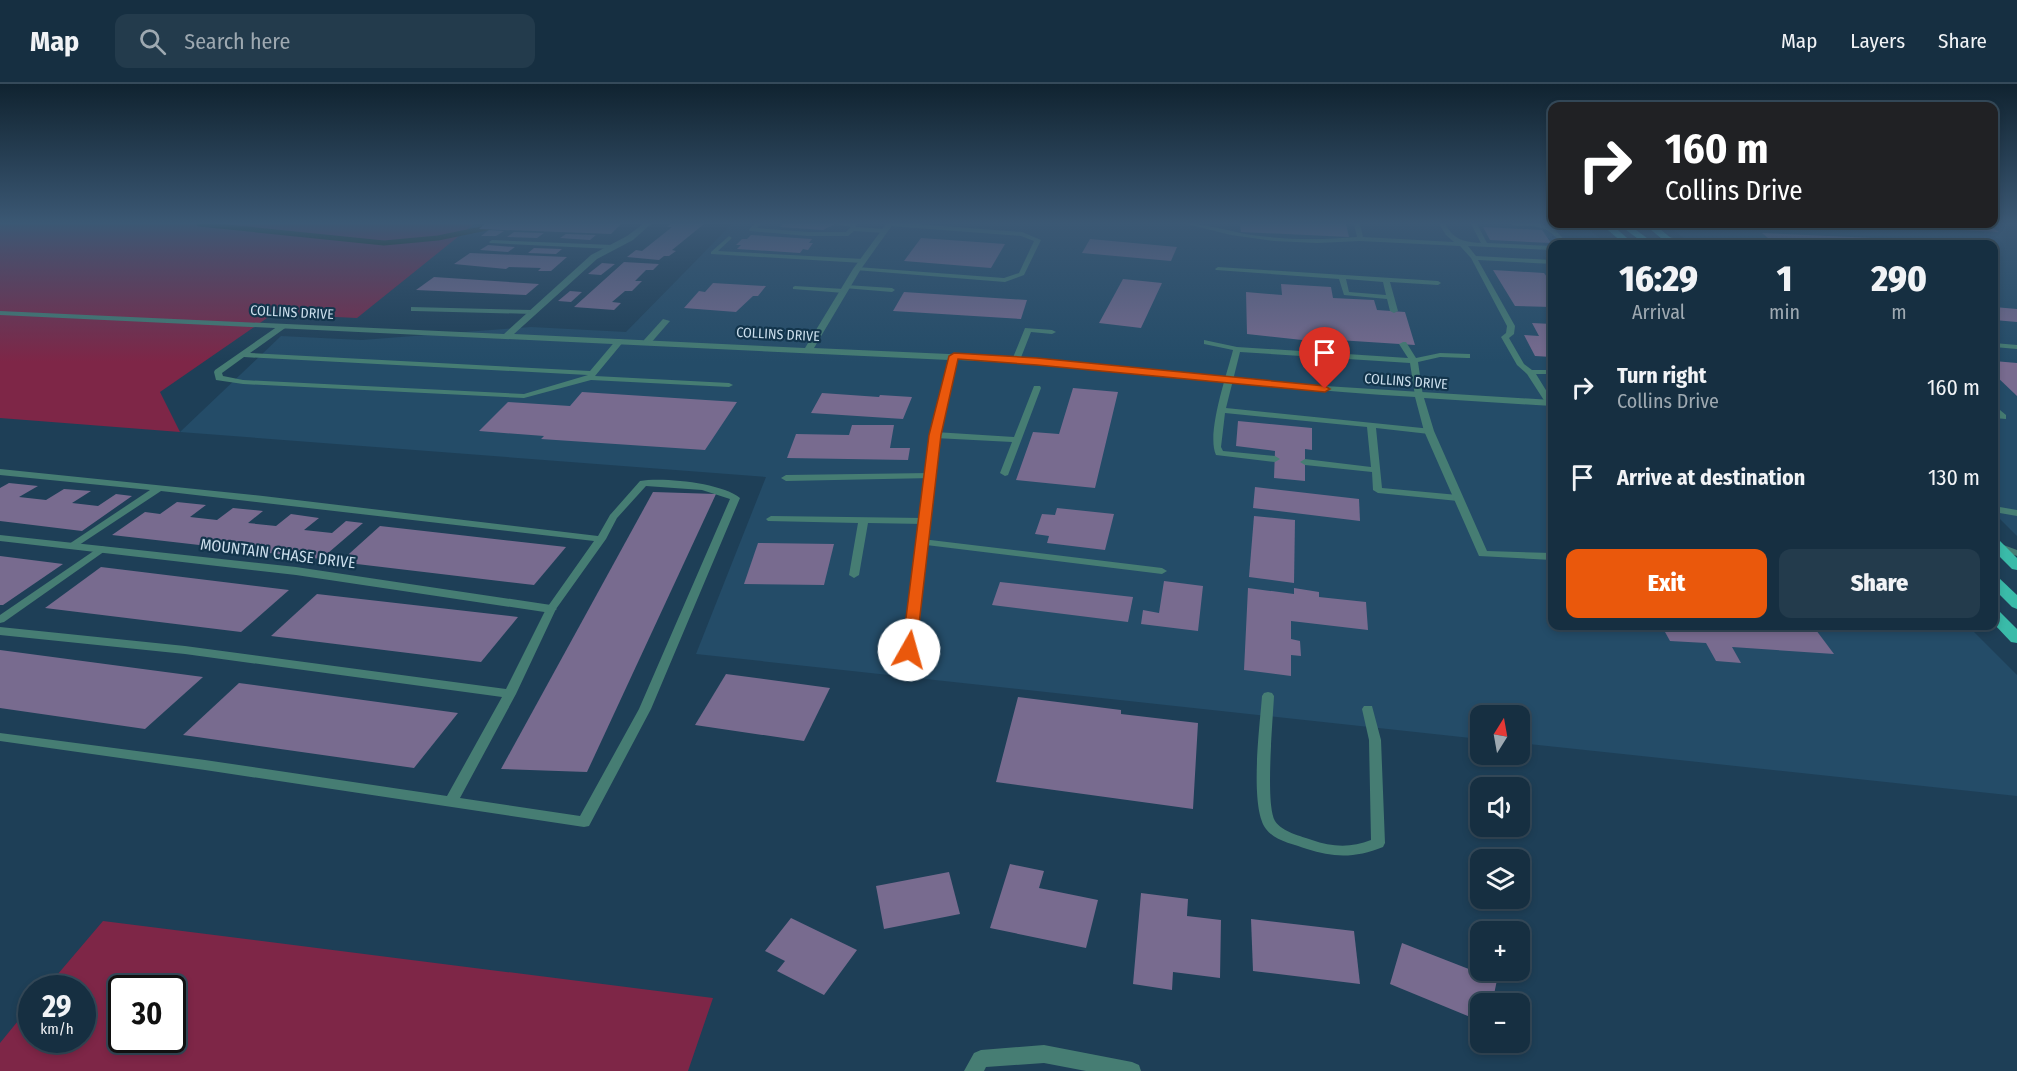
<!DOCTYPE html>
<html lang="en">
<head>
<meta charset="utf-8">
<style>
	:root { --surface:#162f41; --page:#233b4c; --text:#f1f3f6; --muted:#9ea9b1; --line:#354a5a; --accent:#ea580c }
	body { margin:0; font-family:"Fira Sans Condensed",sans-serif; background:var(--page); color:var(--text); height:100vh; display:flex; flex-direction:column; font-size:22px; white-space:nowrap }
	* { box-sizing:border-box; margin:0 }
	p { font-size:20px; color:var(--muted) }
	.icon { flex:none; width:33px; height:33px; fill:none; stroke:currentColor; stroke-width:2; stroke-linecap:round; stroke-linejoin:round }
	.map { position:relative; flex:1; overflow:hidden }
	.details { position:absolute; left:1548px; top:156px; width:450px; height:390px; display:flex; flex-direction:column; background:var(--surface); border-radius:12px; box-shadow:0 3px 9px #0003,0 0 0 2px var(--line) }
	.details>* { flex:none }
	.top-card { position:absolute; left:1548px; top:18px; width:450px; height:126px; border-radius:12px; box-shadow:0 3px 9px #0003,0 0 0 2px var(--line); background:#202124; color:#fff; overflow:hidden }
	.needle { width:39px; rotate:11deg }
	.controls { position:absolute; left:1470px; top:621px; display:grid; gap:12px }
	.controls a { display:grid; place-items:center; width:60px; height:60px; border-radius:12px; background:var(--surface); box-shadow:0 3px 9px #0003,0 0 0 2px var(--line); font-size:30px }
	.speed { position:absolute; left:18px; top:891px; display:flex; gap:12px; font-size:30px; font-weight:700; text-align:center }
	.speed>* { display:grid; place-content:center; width:78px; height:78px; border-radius:50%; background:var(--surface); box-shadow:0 3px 9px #0003,0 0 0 2px var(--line); line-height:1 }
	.speed small { font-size:15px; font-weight:400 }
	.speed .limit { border:3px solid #111; border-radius:9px; background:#fff; color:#111 }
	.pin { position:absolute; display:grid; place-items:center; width:51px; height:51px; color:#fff; margin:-62px -26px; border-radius:50% 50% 50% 0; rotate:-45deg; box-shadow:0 0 6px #0007 }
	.pin .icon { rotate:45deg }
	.me { position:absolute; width:66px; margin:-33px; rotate:7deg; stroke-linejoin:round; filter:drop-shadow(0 0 4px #0008) }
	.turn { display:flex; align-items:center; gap:21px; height:126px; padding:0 18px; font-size:27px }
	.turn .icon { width:78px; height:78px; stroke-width:2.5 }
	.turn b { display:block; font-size:42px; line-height:51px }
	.eta { display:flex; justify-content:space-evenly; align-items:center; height:102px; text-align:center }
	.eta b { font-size:36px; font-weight:800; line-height:42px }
	.button { display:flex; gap:12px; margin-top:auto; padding:12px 18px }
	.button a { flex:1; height:69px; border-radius:12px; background:var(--accent); color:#fff; font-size:24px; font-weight:800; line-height:69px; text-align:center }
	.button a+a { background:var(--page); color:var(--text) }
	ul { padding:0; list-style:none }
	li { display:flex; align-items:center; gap:18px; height:90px; padding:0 18px }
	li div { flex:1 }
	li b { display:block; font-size:22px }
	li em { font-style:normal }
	header { display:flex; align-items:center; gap:36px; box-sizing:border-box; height:84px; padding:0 30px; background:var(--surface); border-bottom:2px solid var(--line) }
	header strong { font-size:28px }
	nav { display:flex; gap:33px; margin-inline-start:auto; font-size:21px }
	.search { width:420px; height:54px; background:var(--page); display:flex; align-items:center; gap:15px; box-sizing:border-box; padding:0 21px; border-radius:12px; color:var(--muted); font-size:22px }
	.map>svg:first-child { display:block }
	.built { fill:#244c68 }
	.green { fill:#7e2647; fill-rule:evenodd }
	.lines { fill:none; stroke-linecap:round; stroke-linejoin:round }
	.stream { stroke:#1b2302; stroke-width:5 }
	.building { fill:#786b8f }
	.lane { fill:#467d73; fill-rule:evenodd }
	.street { fill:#467d73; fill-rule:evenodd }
	.primary { fill:#3abba9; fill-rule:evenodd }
	.route { fill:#ea580c; stroke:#983908; stroke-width:1.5 }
	.labels { text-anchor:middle; stroke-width:4.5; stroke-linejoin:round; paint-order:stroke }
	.far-street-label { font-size:14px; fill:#cbdeec; stroke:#13354c }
	.street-label { font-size:16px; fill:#cbdeec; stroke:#13354c }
</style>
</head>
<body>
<header>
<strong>Map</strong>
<div class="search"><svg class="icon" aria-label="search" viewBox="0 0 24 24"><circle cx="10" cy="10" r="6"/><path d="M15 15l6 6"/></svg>Search here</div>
<nav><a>Map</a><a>Layers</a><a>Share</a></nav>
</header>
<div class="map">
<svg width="2017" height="987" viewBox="0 0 2017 987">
	<rect width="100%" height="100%" fill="#1e3f57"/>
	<g class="built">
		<path d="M 732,140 L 1582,140 L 1607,160 L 1552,160 L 1552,542 L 1968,542 L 2017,591 L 2017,712 L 1520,659 L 1520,632 L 1480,632 L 1480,655 L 696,570 L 766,393 L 180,348 L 281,252 L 362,256 L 531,243 L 626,248 Z"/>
		<path d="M 1666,140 L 2017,140 L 2017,452 L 1994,429 L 1994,160 L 1691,160 Z"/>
	</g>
	<g class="green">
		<path d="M 0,140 L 474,140 L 357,234 L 273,230 L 160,308 L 180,348 L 0,334 Z"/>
		<path d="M 103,837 L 713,914 L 688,987 L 0,987 L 0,959 L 31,921 L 32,956 L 82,956 L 82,904 L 46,904 ZM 122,904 L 172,904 L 172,956 L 122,956 Z"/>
	</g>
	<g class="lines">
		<path class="stream" d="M 199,140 L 384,159 L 438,154 L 491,143"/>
	</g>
	<g class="building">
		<path d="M 485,140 L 621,140 L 611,150 L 479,145 Z"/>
		<path d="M 670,140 L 704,140 L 672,166 L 676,167 L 669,172 L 664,172 L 659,176 L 627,173 L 636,166 L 642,167 L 672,143 L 667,143 Z"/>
		<path d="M 783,140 L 835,140 L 823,146 L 780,143 Z"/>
		<path d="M 1240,140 L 1346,140 L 1349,153 L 1241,148 Z"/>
		<path d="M 1753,140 L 1871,140 L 1878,145 L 1753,142 Z"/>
		<path d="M 1962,140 L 1987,140 L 1999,148 L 1962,146 L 1954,141 Z"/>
		<path d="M 1483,143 L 1542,146 L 1551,159 L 1490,156 Z"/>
		<path d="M 489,146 L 504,147 L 496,152 L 481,152 Z"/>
		<path d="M 514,148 L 544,149 L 537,154 L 507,153 Z"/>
		<path d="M 1762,149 L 1919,156 L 1926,160 L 1775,160 Z"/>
		<path d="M 566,150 L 596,151 L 590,156 L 560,154 Z"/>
		<path d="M 751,151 L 812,155 L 809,159 L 813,159 L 808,166 L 803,165 L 800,169 L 737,165 L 741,161 L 736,161 L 742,155 L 747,155 Z"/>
		<path d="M 921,154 L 1005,160 L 991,184 L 904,177 Z"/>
		<path d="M 1090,155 L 1177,163 L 1171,177 L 1082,169 Z"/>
		<path d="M 488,161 L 515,163 L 508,168 L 480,166 Z"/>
		<path d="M 534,164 L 562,165 L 556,170 L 528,169 Z"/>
		<path d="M 470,169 L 567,173 L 551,187 L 538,187 L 541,184 L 509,183 L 506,185 L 454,180 Z"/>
		<path d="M 624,178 L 659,180 L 653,186 L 646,186 L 635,197 L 642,197 L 632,207 L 625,207 L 612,218 L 621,219 L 614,226 L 574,223 Z"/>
		<path d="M 602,179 L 615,180 L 601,191 L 588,190 Z"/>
		<path d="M 1493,186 L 1544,189 L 1548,194 L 1552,194 L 1552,223 L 1515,222 Z"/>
		<path d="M 434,193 L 539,200 L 526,211 L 416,206 Z"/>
		<path d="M 1123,195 L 1162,199 L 1141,244 L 1099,239 Z"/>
		<path d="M 713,199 L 766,202 L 758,212 L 753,212 L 736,228 L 684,224 L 699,207 L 705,208 Z"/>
		<path d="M 1281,200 L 1331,203 L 1333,214 L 1374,216 L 1377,226 L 1405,228 L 1415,261 L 1338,256 L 1339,260 L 1247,250 L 1246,208 L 1282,211 Z"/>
		<path d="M 570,207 L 582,208 L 571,218 L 558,217 Z"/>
		<path d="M 904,208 L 1027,216 L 1021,235 L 893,227 Z"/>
		<path d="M 1994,223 L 2017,225 L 2017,238 L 1994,236 Z"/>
		<path d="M 1532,239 L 1552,240 L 1552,273 L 1535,272 L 1524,251 L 1539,252 Z"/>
		<path d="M 1994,277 L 2017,279 L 2017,312 L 1994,290 Z"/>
		<path d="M 1073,304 L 1118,308 L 1095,404 L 1016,396 L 1033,348 L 1059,350 Z"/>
		<path d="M 582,308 L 737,318 L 705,366 L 541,355 L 544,352 L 479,347 L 508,318 L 570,322 Z"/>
		<path d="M 822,309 L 879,313 L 880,311 L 912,313 L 903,335 L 811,329 Z"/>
		<path d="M 1238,337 L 1312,344 L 1312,366 L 1305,365 L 1305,397 L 1274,394 L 1275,367 L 1236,362 Z"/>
		<path d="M 852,341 L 894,341 L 890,364 L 910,364 L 908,376 L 787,374 L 796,350 L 849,351 Z"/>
		<path d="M 9,399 L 38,402 L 19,413 L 46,416 L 64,405 L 91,407 L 72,419 L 98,422 L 116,410 L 132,412 L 82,447 L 0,437 L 0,404 Z"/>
		<path d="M 1255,403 L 1359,415 L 1360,437 L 1253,424 Z"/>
		<path d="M 653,408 L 716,410 L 587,688 L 501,685 Z"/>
		<path d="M 177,418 L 206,421 L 190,433 L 217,436 L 233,424 L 263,427 L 248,439 L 276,442 L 291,430 L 319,434 L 304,446 L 332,449 L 346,437 L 363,439 L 321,475 L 112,451 L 145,428 L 160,430 Z"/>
		<path d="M 1057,424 L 1114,430 L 1105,466 L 1047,459 L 1049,452 L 1035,450 L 1042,430 L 1055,431 Z"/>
		<path d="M 1254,432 L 1295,436 L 1294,499 L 1249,493 Z"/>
		<path d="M 380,442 L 566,463 L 534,501 L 340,478 Z"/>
		<path d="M 758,459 L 834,460 L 824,501 L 744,500 Z"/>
		<path d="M 0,472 L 63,480 L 3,521 L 0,521 Z"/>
		<path d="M 101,483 L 289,506 L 241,548 L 45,524 Z"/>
		<path d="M 1164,497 L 1203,502 L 1198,547 L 1141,540 L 1143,526 L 1159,529 Z"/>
		<path d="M 1000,498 L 1133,513 L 1128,538 L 992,521 Z"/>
		<path d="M 1248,504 L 1294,510 L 1294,504 L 1319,508 L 1319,513 L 1366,518 L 1368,546 L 1291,537 L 1291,555 L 1300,557 L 1301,572 L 1291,571 L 1291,592 L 1244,586 Z"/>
		<path d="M 317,510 L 518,533 L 481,578 L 271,552 Z"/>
		<path d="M 1620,542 L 1813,542 L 1834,570 L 1732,563 L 1741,579 L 1716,577 L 1706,559 L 1670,557 L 1665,548 L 1622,545 Z"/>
		<path d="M 0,566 L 203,593 L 145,645 L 0,624 Z"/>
		<path d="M 726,590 L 830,604 L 804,657 L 695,641 Z"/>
		<path d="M 239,599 L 458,629 L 414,684 L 183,651 Z"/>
		<path d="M 1018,613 L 1121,626 L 1121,630 L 1198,639 L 1193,725 L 996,698 Z"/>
		<path d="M 1010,780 L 1044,787 L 1039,804 L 1098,816 L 1086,864 L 990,844 Z"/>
		<path d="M 949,788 L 960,830 L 884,845 L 876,802 Z"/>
		<path d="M 1141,809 L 1188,815 L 1187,832 L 1221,836 L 1220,894 L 1173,888 L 1172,906 L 1133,900 Z"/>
		<path d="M 791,834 L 857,866 L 824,911 L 777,887 L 785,877 L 765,867 Z"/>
		<path d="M 1251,835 L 1354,847 L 1360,900 L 1253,887 Z"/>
		<path d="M 1402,859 L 1497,896 L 1492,920 L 1480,920 L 1480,937 L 1390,900 Z"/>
	</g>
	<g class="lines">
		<g class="lane">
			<path d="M 754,140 L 761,140 L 757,144 L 808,148 L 846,148 L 851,143 L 836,140 L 857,140 L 856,143 L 885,145 L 888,147 L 885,149 L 854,147 L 848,152 L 808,152 L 750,147 L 749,146 Z"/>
			<path d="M 887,140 L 916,140 L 1022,148 L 1041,156 L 1024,191 L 1005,198 L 855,186 L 854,185 L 857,183 L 1004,194 L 1019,189 L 1034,157 L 1021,152 L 890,142 Z"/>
			<path d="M 1187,140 C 1209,140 1231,148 1252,151 C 1287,156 1322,156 1357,153 L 1354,140 L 1360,140 L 1363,153 L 1454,158 L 1446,151 L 1439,140 L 1445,140 C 1454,156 1464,158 1481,159 L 1471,140 L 1477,140 L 1487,159 L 1552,162 L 1552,166 L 1468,162 L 1476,172 L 1552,176 L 1552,180 L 1478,176 L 1515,242 L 1514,250 L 1509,254 L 1524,280 L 1532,286 L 1552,286 L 1552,290 L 1536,290 L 1552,316 L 1552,321 L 1547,321 L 1527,290 L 1517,281 L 1501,253 L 1506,249 L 1507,242 L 1471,174 L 1460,162 L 1360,157 L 1317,159 L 1274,157 L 1231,151 Z"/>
			<path d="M 1512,140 C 1540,140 1550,135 1567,160 L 1561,160 C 1548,141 1537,142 1515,142 Z"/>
			<path d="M 1664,151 L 1689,159 L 1690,160 L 1682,160 L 1662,154 L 1662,152 Z"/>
			<path d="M 729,152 L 732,154 L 718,167 L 863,175 L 866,177 L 863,179 L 711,170 L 711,168 Z"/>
			<path d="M 492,156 L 613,161 L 616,163 L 613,165 L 490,159 L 489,158 Z"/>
			<path d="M 1218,183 L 1438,197 L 1441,199 L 1438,201 L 1390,198 L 1398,227 L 1394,229 L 1390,227 L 1387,215 L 1344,211 L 1339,195 L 1216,186 L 1215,185 ZM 1346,195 L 1383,198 L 1386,211 L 1349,208 Z"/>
			<path d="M 846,201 L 892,204 L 895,206 L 892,208 L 844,204 L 844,202 Z"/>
			<path d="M 795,202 L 844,205 L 847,207 L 844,209 L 793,205 L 793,203 Z"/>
			<path d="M 411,223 L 533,226 L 537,228 L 533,230 L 414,227 L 411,227 Z"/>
			<path d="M 663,235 L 670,237 L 650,260 L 644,260 L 644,256 Z"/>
			<path d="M 281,240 L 288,242 L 250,269 L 590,287 L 617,255 L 620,255 L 624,257 L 595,292 L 729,299 L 733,301 L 729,303 L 591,296 L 524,314 L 243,300 L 216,296 L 214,288 L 215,286 ZM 244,273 L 588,291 L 524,310 L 243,296 L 223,292 L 222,289 Z"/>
			<path d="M 1025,244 L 1052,246 L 1056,248 L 1052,250 L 1031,248 L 1020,276 L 1016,278 L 1013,278 L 1012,276 Z"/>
			<path d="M 1204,256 L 1237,263 L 1408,274 L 1399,260 L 1403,258 L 1406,258 L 1416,274 L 1440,269 L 1470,270 L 1470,274 L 1467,274 L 1440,273 L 1418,278 L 1423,312 L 1419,314 L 1415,312 L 1410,279 L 1240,268 L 1226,324 L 1432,345 L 1433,347 L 1429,350 L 1376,344 L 1382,404 L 1458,411 L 1463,414 L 1458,417 L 1378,409 L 1373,406 L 1372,388 L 1305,381 L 1300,378 L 1305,375 L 1371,383 L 1367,343 L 1225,329 L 1221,363 L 1223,367 L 1275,372 L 1280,375 L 1275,378 L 1216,371 C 1206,350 1227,290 1233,266 L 1204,260 Z"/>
			<path d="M 1994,259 L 2017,261 L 2017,265 L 1994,263 Z"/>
			<path d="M 1034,302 L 1040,302 L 1041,304 L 1008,391 L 1005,392 L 1000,389 L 1012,358 L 935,354 L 931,351 L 935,348 L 1014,353 Z"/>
			<path d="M 1994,321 L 2006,331 L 2006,335 L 1994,334 Z"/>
			<path d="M 0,385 L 263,412 L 598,452 L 610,431 L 640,397 C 663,393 722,399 740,414 L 651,625 L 589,742 L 584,743 L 205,686 L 0,657 L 0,649 L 205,676 L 447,712 L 502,613 L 185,570 L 0,551 L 0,543 L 185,562 L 506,605 L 546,525 L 594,457 L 161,407 L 73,465 L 69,464 L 68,462 L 69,460 L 150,406 L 0,391 ZM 646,402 L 702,406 L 730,415 L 639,625 L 580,732 L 460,714 L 516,610 L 556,525 L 606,455 L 617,434 Z"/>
			<path d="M 930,389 L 933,390 L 935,392 L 933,394 L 786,397 L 781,394 L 786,391 Z"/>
			<path d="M 1994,422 L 2017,426 L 2017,432 L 1994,428 Z"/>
			<path d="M 771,432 L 924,434 L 929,437 L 924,440 L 868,439 L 859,491 L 854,494 L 849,491 L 858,439 L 768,437 L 766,435 Z"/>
			<path d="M 922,455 L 1162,484 L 1167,487 L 1162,490 L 918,460 L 917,458 Z"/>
			<path d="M 1998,459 L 2017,466 L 2017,472 L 1994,464 L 1994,460 Z"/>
			<path d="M 101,462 L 105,463 L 106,465 L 105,467 L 4,538 L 0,539 L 0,531 Z"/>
			<path d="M 1268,608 L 1272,609 L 1274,612 C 1273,636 1265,720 1275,737 C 1282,748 1301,752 1312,756 C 1332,763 1351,764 1371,756 L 1369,656 L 1362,625 L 1364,622 L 1372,622 L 1381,656 L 1385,759 L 1383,763 C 1356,774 1334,774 1307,765 C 1293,760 1275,757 1266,745 C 1249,723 1260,641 1262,612 L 1264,609 Z"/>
		</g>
		<g class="street">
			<path d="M 643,140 L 651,140 L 633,156 L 597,175 L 514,250 L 805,264 L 853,185 L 886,140 L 893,140 L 861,185 L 814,264 L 1016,273 L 1325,302 L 1552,316 L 1552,322 L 1424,314 L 1434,347 L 1487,467 L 1552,469 L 1552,476 L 1479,472 L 1424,347 L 1415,313 C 1262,304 1110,283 958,276 L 940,351 L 916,566 L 909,570 L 902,566 L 930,351 L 949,276 L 0,231 L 0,227 L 504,250 L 591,171 L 627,152 Z"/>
			<path d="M 0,451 L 296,483 L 551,521 L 557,525 L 551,529 L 296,491 L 0,457 Z"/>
			<path d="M 1044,961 L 1132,978 L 1139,981 L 1141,987 L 1086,987 L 1044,979 L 986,983 L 984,987 L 964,987 L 974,969 L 981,966 Z"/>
		</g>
		<g class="primary">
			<path d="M 1601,140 L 1611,140 L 1634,160 L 1624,160 Z"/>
			<path d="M 1618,140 L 1628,140 L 1655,160 L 1645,160 Z"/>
			<path d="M 1644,140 L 1654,140 L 1678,160 L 1668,160 Z"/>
			<path d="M 1994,455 L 1999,456 L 2017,474 L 2017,486 L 2012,485 L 1994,467 Z"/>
			<path d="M 1994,492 L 1999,494 L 2017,511 L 2017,525 L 2012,523 L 1994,505 Z"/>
			<path d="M 1994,526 L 2000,528 L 2017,545 L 2017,559 L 2011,558 L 1994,540 Z"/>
		</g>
	</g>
	<linearGradient id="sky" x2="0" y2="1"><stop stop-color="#102330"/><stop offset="0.5" stop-color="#3b5874"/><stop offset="1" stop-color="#3b5874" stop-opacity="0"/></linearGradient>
	<rect width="2017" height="278" fill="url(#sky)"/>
	<path class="route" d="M 954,269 L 1037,274 L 1325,302 L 1330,305 L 1325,308 L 1037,281 L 958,275 L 941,351 L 916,566 L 909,571 L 902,566 L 929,351 L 949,272 Z"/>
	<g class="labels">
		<g class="far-street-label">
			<text transform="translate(292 228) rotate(3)" y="5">COLLINS DRIVE</text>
			<text transform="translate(778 250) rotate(3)" y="5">COLLINS DRIVE</text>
			<text transform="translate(1406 297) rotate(4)" y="5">COLLINS DRIVE</text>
		</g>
		<g class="street-label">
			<text transform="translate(278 469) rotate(7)" y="6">MOUNTAIN CHASE DRIVE</text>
		</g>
	</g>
</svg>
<div class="controls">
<a><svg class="needle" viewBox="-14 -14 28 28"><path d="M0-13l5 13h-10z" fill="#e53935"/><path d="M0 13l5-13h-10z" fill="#9ea9b1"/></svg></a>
<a><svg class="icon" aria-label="sound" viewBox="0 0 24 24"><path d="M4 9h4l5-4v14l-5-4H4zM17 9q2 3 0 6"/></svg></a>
<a><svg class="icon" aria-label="layers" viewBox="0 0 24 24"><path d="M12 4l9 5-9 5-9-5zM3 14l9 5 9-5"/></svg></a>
<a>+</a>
<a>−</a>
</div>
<div class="speed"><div>29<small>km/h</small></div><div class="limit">30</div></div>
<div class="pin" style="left:1325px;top:305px;background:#d93025"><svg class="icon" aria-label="arrive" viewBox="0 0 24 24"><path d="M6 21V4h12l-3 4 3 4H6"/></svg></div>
<svg class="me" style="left:909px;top:566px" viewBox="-20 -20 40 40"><circle r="19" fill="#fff"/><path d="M0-13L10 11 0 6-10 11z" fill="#ea580c"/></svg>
<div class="top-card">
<div class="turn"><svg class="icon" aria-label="right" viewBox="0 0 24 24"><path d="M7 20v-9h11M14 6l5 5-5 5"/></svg><div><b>160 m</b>Collins Drive</div></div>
</div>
<section class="details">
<div class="eta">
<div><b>16:29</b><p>Arrival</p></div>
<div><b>1</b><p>min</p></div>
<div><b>290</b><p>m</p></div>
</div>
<ul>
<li><svg class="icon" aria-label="right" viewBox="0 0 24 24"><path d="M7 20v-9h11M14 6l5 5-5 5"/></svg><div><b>Turn right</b><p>Collins Drive</p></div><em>160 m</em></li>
<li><svg class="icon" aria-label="arrive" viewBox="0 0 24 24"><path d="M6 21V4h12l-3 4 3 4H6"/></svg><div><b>Arrive at destination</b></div><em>130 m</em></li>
</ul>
<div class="button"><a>Exit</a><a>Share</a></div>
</section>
</div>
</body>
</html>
